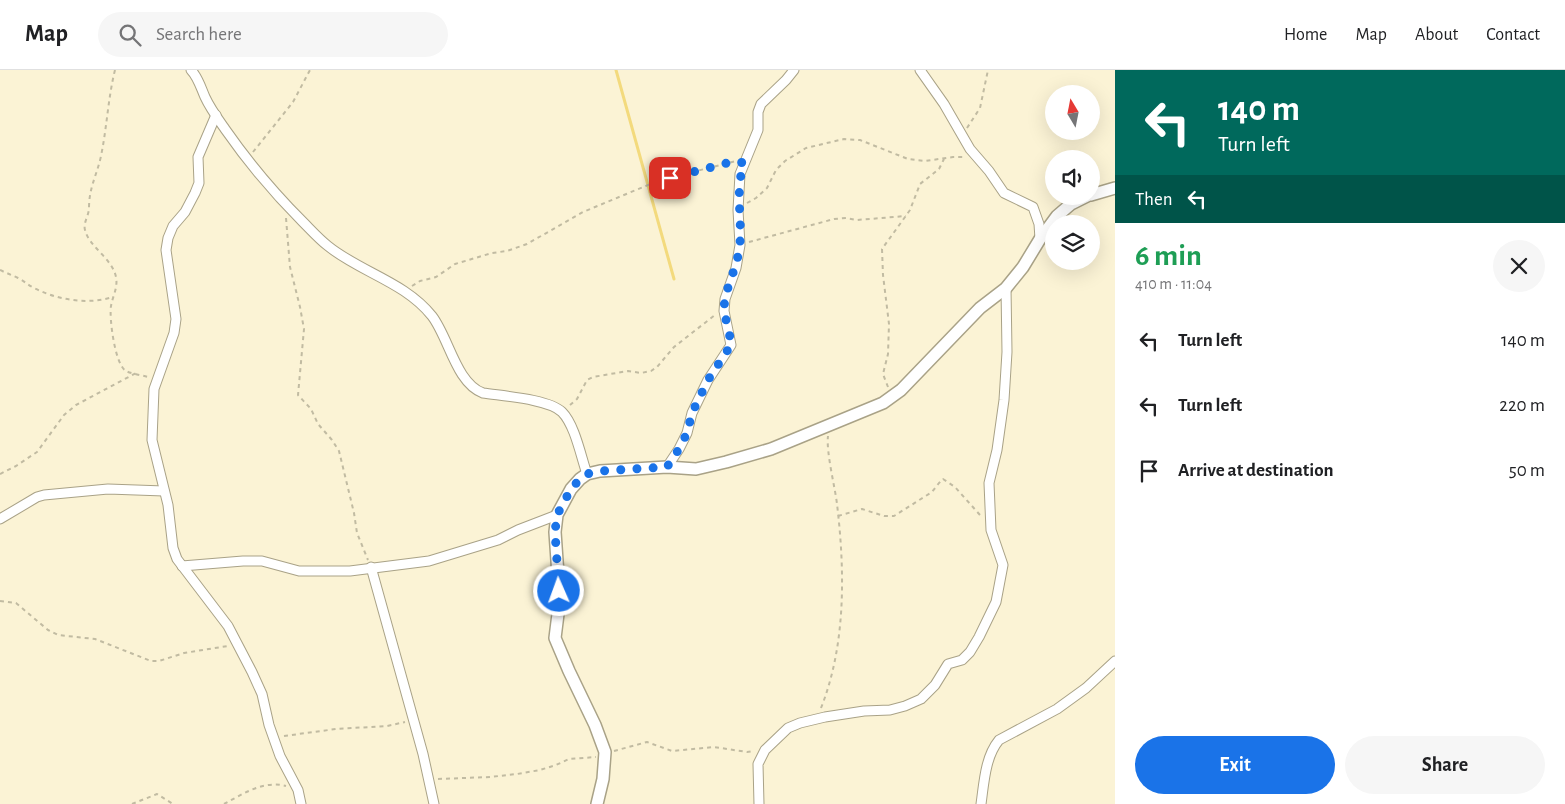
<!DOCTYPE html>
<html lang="en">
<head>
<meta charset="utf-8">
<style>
	:root { --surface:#fff; --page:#f6f6f6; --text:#202124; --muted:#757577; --line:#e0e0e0; --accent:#1a73e8 }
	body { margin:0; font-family:"Alegreya Sans",sans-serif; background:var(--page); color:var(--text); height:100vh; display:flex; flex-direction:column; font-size:19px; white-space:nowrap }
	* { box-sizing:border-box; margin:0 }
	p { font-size:16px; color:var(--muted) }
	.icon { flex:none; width:28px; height:28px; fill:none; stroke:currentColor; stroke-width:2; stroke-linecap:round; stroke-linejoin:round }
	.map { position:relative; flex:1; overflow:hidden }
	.details { display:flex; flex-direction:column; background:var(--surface); width:450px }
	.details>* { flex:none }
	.banner { background:#00695c; color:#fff; overflow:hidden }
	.needle { width:32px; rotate:350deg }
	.fabs { position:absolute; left:1045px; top:15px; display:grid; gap:10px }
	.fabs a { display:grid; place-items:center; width:55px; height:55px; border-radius:50%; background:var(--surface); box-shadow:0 5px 20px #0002; font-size:25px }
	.pin { position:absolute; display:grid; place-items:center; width:42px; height:42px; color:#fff; margin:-21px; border-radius:10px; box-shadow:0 2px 8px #0006 }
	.me { position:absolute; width:55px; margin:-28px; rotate:358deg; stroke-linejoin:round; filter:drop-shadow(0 0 4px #0008) }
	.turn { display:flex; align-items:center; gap:18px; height:105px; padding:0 20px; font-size:22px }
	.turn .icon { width:65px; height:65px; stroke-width:2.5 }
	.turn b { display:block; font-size:35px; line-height:42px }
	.then { display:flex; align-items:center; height:48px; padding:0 20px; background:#0003; gap:10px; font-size:19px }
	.round { display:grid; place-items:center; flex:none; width:52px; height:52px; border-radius:26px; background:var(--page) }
	.head { display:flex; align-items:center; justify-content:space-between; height:85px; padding:0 20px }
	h1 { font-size:30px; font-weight:700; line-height:38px; color:#1e9e55 }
	.primary-button { display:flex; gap:10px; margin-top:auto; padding:10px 20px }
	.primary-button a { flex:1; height:58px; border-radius:30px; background:var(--accent); color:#fff; font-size:20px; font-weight:700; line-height:58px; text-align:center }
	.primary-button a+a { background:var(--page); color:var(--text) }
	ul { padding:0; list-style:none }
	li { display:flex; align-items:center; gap:15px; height:65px; padding:0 20px }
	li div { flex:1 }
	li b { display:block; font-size:19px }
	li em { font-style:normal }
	header { display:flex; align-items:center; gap:30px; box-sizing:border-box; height:70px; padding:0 25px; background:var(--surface); border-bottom:1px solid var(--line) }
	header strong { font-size:24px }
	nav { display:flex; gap:28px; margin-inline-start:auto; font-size:18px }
	.search { width:350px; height:45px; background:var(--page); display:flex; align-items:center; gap:12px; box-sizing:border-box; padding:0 18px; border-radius:28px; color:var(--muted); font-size:19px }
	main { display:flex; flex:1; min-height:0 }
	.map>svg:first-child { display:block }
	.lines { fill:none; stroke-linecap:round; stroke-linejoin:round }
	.stream { stroke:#f3da7d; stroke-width:3 }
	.minor-casing { stroke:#a9a287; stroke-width:11 }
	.tertiary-casing { stroke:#a9a287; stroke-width:14 }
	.path { stroke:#c1bba2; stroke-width:2; stroke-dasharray:4 4; stroke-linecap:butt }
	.minor { stroke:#fff; stroke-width:9 }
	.tertiary { stroke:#fff; stroke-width:11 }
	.route { stroke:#1a73e8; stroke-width:9; stroke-dasharray:0 16.2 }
</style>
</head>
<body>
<header>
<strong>Map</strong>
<div class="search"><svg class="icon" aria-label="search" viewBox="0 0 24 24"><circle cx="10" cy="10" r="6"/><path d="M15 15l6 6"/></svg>Search here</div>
<nav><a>Home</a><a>Map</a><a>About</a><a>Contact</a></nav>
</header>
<main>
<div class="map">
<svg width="1115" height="734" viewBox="0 0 1115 734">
	<rect width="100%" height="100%" fill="#fbf3d5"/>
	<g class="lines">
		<path class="stream" d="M 616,0 L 674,209"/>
		<g class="minor-casing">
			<g id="minor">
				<path d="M 191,0 C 198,7 201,18 205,27 C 210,38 218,49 225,59 C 248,92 275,124 303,152 C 311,160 319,169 328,176 C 360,202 405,212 432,246 C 449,268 456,313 483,323 C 502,326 549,329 562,342 C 575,355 581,387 587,404"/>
				<path d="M 920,0 L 944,34 L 970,79 L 989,101 L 1004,123 L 1033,137 L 1039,154 L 1040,169"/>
				<path d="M 216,45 L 198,87 L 199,113 L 195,123 L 185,142 L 173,156 L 168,168 L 166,180 L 176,249 L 174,263 L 154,319 L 152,370 L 168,435 L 173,478 L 177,489 L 228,556 L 252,602 L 262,624 L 269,655 L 280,686 L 298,720 L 301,734"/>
				<path d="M 667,397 L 679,379 L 687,363 L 692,343 L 708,310 L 731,275 L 724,241 L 725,229 L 736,198 L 740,175 L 738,140 L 740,104 L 758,60 L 758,42 L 761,34 L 786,10 L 794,0"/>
				<path d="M 0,449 L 37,427 L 44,425 L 108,419 L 164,421"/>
				<path d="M 182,496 L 243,491 L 262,491 L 299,501 L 350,501 L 429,491 L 498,470 L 518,460 L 557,445"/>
				<path d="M 371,497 L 423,684 L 434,734"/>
				<path d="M 759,734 L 758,694 L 765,680 L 788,658 L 800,653 L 825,647 L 864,641 L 890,640 L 905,636 L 921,629 L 935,615 L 948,594 L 962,590 L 970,582 L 979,567 L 996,532 L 1003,495 L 991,460 L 989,413 L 997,380 L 1004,330 L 1007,282 L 1006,218"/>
				<path d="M 981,734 C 984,713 985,687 999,670 L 1057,639 L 1086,618 L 1115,591"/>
			</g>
		</g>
		<g class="tertiary-casing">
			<g id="tertiary">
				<path d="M 1091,125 L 1115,118"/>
				<path d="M 597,734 L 603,709 L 605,682 L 595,655 L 569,601 L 555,568 L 559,536 L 558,505 L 555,462 L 557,445 L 571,419 L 580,409 L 587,404 L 600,401 L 667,397 L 696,399 L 726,392 L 771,379 L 883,333 L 901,320 L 980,238 L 1006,218 L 1023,197 L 1040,169 L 1057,146 L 1071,134 L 1087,126"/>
			</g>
		</g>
		<g class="path">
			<path d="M 115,0 C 108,28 107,57 101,86 C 97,105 89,117 89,138 C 89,145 83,153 85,160 C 89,177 112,188 116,207 C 118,218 113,225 111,236 C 109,248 115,295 126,301 C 132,304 141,305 148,307"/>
			<path d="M 967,58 L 980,38 L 988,0"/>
			<path d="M 253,82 L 293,32 L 310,0"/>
			<path d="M 747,133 L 756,128 L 767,118 L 776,100 L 785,91 L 806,78 L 844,69 L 860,70 L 908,89 L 925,91 L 953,87 L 965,87"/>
			<path d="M 286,148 L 290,197 L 300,237 L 304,259 L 298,325 L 311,339 L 318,354 L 332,370 L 339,381 L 354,443 L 357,463 L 368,490"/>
			<path d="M 749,172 L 834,149 L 846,148 L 857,150 L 906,146"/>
			<path d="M 0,200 C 6,203 12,205 18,208 C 24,211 28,215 34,218 C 58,230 87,235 113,227"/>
			<path d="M 412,216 L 420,211 L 436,207 L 455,194 L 492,183 L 507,181 L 527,174 L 583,142 L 648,115 L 669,108 L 736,91"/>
			<path d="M 888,317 L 883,304 L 888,284 L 889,254 L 883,205 L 882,179 L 910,140 L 920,114 L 939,99 L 944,89"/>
			<path d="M 570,335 L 577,329 L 587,310 L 593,307 L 628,301 L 641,303 L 651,301 L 657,297 L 674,277 L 715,245"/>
			<path d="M 0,404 L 16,396 L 37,382 L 64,345 L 76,335 L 136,303"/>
			<path d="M 838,446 L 862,439 L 884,446 L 894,446 L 932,422 L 939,413 L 943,409 L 955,417 L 980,445"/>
			<path d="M 0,531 L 16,533 L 48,560 L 58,565 L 95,569 L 151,591 L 159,591 L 184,583 L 228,576"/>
			<path d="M 821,638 C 846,575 845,501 837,434 C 835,417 826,382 828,366"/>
			<path d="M 284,666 L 336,659 L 387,656 L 405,652"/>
			<path d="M 614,681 L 647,672 L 672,681 L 714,677 L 747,682 L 754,681"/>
			<path d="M 438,709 L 490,707 L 517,704 L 540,700 L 556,695 L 569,689 L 596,687"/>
			<path d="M 132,734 L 157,724 L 173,734"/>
			<path d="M 224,734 C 243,724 263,710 286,716"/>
		</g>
		<use href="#minor" class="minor"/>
		<use href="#tertiary" class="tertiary"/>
	</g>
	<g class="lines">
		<path class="route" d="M 559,521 L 555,462 L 557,445 L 571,419 L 580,409 L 587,404 L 600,401 L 667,397 L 679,379 L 687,363 L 692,343 L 708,310 L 731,275 C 730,260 722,244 725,229 C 729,210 738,195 740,173 C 742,146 735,120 744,93 L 735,91 L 670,108"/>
	</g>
</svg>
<div class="fabs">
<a><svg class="needle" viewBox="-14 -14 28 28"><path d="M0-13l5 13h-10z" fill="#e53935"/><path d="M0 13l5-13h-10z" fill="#757577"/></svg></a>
<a><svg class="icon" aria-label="sound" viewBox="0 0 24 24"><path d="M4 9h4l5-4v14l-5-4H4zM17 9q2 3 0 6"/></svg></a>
<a><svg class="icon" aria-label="layers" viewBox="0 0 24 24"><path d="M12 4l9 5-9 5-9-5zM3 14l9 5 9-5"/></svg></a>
</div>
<div class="pin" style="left:670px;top:108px;background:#d93025"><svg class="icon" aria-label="arrive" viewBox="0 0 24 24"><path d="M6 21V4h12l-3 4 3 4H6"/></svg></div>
<svg class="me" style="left:559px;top:521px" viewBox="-20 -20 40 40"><circle r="17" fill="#1a73e8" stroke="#fff" stroke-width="3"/><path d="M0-11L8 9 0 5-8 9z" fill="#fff"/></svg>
</div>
<section class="details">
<div class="banner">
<div class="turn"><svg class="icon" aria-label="left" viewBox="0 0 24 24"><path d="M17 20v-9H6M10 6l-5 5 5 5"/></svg><div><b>140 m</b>Turn left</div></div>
<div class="then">Then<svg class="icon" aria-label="left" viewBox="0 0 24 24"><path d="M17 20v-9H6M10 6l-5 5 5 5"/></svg></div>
</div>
<div class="head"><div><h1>6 min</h1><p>410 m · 11:04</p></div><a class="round"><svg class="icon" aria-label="close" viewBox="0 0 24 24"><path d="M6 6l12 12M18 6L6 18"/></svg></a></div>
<ul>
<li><svg class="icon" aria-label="left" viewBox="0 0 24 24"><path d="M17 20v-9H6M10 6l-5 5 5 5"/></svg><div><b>Turn left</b></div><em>140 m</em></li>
<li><svg class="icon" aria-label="left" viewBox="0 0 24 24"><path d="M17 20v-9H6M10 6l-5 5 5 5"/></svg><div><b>Turn left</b></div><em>220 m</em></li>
<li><svg class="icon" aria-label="arrive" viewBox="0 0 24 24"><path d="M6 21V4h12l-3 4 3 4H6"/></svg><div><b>Arrive at destination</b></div><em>50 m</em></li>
</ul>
<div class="primary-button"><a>Exit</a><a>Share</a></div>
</section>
</main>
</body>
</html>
